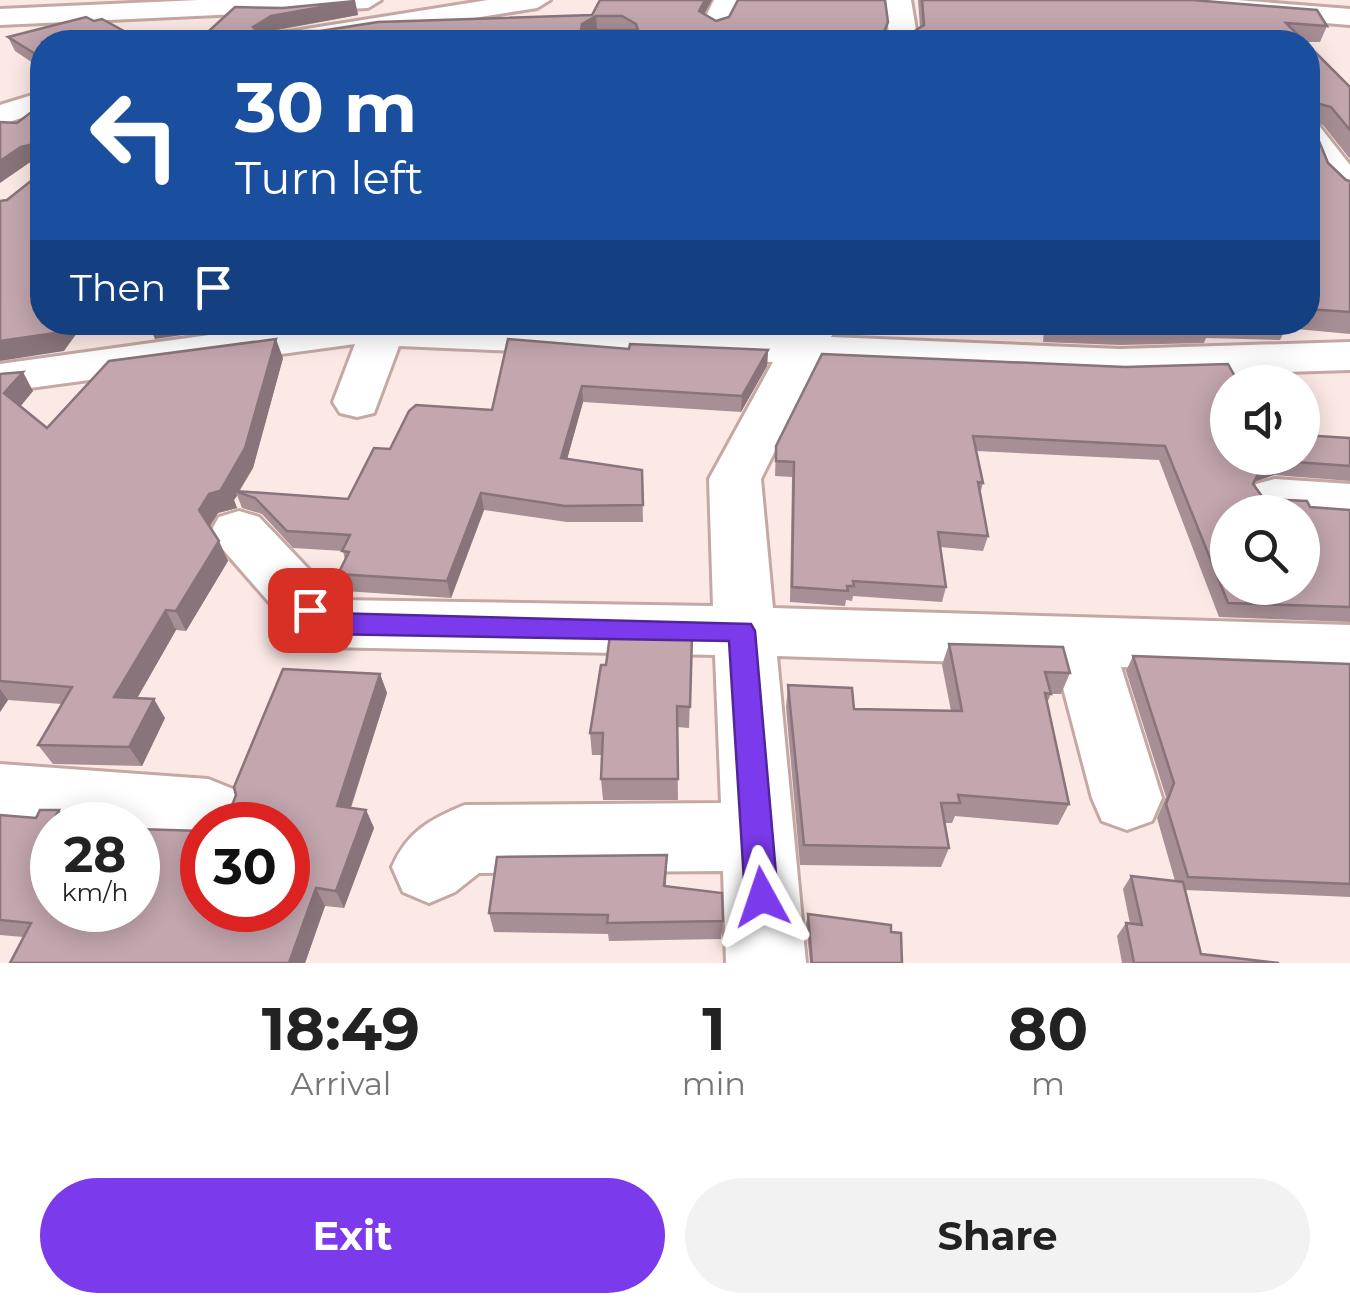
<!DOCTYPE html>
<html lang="en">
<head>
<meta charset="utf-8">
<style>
	:root { --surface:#fff; --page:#f2f2f2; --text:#222; --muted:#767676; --accent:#7c3aed }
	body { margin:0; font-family:Montserrat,sans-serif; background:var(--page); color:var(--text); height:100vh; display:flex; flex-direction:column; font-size:38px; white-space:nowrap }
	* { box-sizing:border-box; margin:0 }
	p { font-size:32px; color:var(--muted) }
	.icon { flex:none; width:55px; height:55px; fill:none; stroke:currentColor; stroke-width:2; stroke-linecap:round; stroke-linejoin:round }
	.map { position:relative; height:963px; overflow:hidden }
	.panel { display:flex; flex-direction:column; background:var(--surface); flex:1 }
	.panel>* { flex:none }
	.top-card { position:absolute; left:30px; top:30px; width:1290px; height:305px; border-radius:40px; box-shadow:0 5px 25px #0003; background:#1a4fa0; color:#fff; overflow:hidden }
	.fabs { position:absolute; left:1210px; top:365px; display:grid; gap:20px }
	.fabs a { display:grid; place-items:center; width:110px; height:110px; border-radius:50%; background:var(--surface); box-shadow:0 5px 25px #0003; font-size:50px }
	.speed { position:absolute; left:30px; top:802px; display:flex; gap:20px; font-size:50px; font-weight:700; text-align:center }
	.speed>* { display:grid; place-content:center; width:130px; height:130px; border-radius:50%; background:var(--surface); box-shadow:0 5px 25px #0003; line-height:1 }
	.speed small { font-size:25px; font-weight:400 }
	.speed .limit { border:15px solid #d22; background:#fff; color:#111 }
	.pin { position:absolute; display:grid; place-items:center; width:85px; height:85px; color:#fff; margin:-42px; border-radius:20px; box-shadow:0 5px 15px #0006 }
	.me { position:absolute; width:110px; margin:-55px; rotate:355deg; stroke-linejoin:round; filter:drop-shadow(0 0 8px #0008) }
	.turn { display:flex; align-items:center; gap:35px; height:210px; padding:0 40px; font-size:45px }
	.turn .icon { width:130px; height:130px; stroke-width:2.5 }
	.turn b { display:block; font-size:70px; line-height:85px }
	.then { display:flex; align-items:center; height:95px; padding:0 40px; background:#0003; gap:20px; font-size:38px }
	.eta { display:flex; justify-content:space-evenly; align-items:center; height:170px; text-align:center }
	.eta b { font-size:60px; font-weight:700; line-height:70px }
	.button { display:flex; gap:20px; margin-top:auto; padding:20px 40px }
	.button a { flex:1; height:115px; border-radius:60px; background:var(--accent); color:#fff; font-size:40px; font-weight:700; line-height:115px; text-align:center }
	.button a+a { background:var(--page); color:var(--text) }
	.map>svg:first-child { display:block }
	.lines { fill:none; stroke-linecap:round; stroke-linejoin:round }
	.minor-casing { stroke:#c5a8a3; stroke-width:6 }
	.minor { fill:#fff; fill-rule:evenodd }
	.wall { fill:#a88f96 }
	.shaded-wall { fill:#88747a }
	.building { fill:#c3a6ae; stroke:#88747a; stroke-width:2.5; fill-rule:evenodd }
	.route { fill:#7c3aed; stroke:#51269a; stroke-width:2.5 }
</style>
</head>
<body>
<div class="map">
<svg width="1350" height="963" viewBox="0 0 1350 963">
	<rect width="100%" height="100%" fill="#fce9e6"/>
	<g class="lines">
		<g class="minor-casing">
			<g id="minor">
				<path d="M 199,0 L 381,0 L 368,8 L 0,25 L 0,9 Z"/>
				<path d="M 488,0 L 550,0 L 537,8 L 323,42 L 261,42 L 275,34 Z"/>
				<path d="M 714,0 L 740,0 L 725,30 L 715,32 L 702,24 Z"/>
				<path d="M 885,0 L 911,0 L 918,42 L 890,42 Z"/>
				<path d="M 1129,0 L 1237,0 L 1350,9 L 1350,25 L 1142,8 Z"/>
				<path d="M 42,92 L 42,111 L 0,125 L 0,105 Z"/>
				<path d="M 1308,124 L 1320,127 L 1350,165 L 1350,200 C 1318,192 1306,153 1308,124 Z"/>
				<path d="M 302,322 L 481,322 L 788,335 L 795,322 L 839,322 L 831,337 L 1120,349 L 1350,342 L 1350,370 L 1120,377 L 818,364 L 761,479 L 773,608 L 1350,625 L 1350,675 L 1121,667 L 1162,798 L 1152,821 L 1127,830 L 1102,821 L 1092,798 L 1057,665 L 777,656 L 806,963 L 726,963 L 723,871 L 479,873 L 455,892 L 429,903 L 403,892 L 392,867 C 407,832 430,819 465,805 L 721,803 L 715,655 L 323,647 L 302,640 L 219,545 L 211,531 L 219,517 L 239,511 L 259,517 L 338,600 L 713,606 L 709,479 L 773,362 L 399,346 L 374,413 L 357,417 L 340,413 L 333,402 L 355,344 L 0,392 L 0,364 Z"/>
				<path d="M 1275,479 L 1350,484 L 1350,522 L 1302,518 L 1302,512 L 1256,510 L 1248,497 L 1256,484 Z"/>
				<path d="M 0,764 L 208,779 L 233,789 L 243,812 L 238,825 L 202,825 L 202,844 L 138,839 L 138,825 L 52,825 L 52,832 L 0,828 Z"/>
			</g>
		</g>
		<use href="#minor" class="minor"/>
	</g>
	<g class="wall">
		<path d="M 600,0 L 712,0 L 704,14 L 716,21 L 888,22 L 883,42 L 197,42 L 283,8 L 355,1 L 358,15 L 273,31 L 320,31 L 592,15 Z"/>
		<path d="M 918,0 L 1192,0 L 1327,26 L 1320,42 L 914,42 L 916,30 L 920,27 Z"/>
		<path d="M 94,21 L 42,42 L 42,69 L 15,51 L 8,37 Z"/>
		<path d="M 1308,45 L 1350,87 L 1350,159 L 1323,125 L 1313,122 L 1314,129 L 1328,163 L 1346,180 L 1350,181 L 1350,334 L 1286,328 L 1280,340 L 1206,338 L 1204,343 L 1120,345 L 1043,342 L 1044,331 L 987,322 L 1308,322 Z"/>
		<path d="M 673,322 L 752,322 L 751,330 L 673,326 Z"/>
		<path d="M 629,349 L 768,350 L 767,366 L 741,412 L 583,402 L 567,459 L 642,470 L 643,522 L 567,522 L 484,510 L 451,598 L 344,591 L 338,574 L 345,560 L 343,551 L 293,548 L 262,514 L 242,508 L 237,495 L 234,500 L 237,508 L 218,513 L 210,526 L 228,561 L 186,631 L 176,630 L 137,698 L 165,718 L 142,766 L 53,764 L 38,745 L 62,704 L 8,700 L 0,712 L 0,374 L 33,391 L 21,406 L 47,428 L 283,358 L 253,468 L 239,492 L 348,499 L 390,449 L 492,410 Z"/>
		<path d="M 822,354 L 1228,458 L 1350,438 L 1350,481 L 1274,475 L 1254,482 L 1253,484 L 1264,499 L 1310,507 L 1350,510 L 1350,622 L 1219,617 L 1159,460 L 976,451 L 983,483 L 980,494 L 988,536 L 983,551 L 940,547 L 946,587 L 942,602 L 853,596 L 852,601 L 846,600 L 845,606 L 790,602 L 792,477 L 775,476 L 776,446 Z"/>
		<path d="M 692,636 L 689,728 L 677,727 L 678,800 L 603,800 L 601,779 L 602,755 L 592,755 L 590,733 L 606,665 Z"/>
		<path d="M 949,644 L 1070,673 L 1061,694 L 1051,694 L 1047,703 L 1069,804 L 1058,825 L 955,816 L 952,823 L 945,823 L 949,848 L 941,867 L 800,865 L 786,707 L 788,685 L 854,709 L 951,711 L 942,665 Z"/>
		<path d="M 1133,656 L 1350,664 L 1350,897 L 1185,890 L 1201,954 L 1279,963 L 1122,963 L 1117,936 L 1126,923 L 1130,924 L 1123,889 L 1131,876 L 1175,881 L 1157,818 L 1166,797 L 1126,671 Z"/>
		<path d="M 380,674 L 387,693 L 351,808 L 366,810 L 374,828 L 344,908 L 325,906 L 305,963 L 10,963 L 23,937 L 0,935 L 0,815 L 114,822 L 116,825 L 52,825 L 202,910 L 231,808 Z"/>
		<path d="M 667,855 L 666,886 L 723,921 L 721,939 L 609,941 L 608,934 L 494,932 L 489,913 Z"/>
		<path d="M 808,914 L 891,932 L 902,963 L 810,963 L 806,924 Z"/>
	</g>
	<g class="shaded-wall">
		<path d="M 705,0 L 712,0 L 698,25 L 699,11 Z"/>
		<path d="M 355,1 L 358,15 L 274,30 L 257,41 L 253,27 L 271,16 Z"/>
		<path d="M 596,16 L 597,31 L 581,30 L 582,24 Z"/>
		<path d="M 37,143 L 42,160 L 29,163 L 0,183 L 0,161 L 21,147 Z"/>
		<path d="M 62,322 L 85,322 L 64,351 L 0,361 L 0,341 Z"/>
		<path d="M 148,322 L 271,322 L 155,339 Z"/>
		<path d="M 276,339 L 283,358 L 253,468 L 238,492 L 235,491 L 237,496 L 234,500 L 237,508 L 218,513 L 208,529 L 199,510 L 209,494 L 222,488 Z"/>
		<path d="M 768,350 L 767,366 L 741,412 L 742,396 Z"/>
		<path d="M 23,372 L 33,391 L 15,412 L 4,393 Z"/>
		<path d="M 582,386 L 583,402 L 563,474 L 561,458 Z"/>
		<path d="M 1282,461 L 1274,475 L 1253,482 L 1261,468 Z"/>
		<path d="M 481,493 L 484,510 L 451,598 L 447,581 Z"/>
		<path d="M 219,541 L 228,561 L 186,631 L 176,611 Z"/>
		<path d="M 166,610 L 176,630 L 127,716 L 114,697 Z"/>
		<path d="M 380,674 L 387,693 L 345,825 L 337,806 Z"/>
		<path d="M 0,689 L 8,700 L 0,712 Z"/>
		<path d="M 154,699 L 165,718 L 142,766 L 129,747 Z"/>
		<path d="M 59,810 L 71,825 L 54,819 Z"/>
		<path d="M 366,810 L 374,828 L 344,908 L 336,891 Z"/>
		<path d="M 316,888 L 325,906 L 305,963 L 289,963 Z"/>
	</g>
	<g class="building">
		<path d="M 600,0 L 705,0 L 699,11 L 716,21 L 729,17 L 738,0 L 885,0 L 888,22 L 880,42 L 197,42 L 235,7 L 283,8 L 355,1 L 271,16 L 253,27 L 257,31 L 320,31 L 378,22 L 592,15 ZM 596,16 L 622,16 L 636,24 L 638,30 L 581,30 L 582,24 Z"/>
		<path d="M 922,0 L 1192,0 L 1317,10 L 1327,26 L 1286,23 L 1305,42 L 915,42 L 916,30 L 924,25 Z"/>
		<path d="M 86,17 L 94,21 L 102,19 L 144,42 L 42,42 L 42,58 L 8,37 Z"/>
		<path d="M 1308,45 L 1350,87 L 1350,130 L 1331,107 L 1317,103 L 1312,106 L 1314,129 L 1328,163 L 1346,180 L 1350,181 L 1350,312 L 1308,309 Z"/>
		<path d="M 42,104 L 42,322 L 62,322 L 55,333 L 0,341 L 0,201 L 7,200 L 36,177 L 37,143 L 21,147 L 0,161 L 0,122 L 17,123 Z"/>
		<path d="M 1078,322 L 1195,322 L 1128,324 Z"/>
		<path d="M 276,339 L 245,448 L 222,488 L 229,488 L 209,494 L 199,510 L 219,541 L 176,611 L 166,610 L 114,697 L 154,699 L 129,747 L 38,745 L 72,687 L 0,681 L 0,374 L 23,372 L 4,393 L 47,428 L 109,361 Z"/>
		<path d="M 508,339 L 629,349 L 630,344 L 768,350 L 742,396 L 582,386 L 561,458 L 642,470 L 643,505 L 565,506 L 481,493 L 447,581 L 338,574 L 349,552 L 342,551 L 350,535 L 287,531 L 255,498 L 235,491 L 348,499 L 374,448 L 390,449 L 409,411 L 416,405 L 492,410 Z"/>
		<path d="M 822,354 L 1125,367 L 1228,364 L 1238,382 L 1228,382 L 1228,458 L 1302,458 L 1302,435 L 1350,438 L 1350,466 L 1282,461 L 1261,468 L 1253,484 L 1264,499 L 1307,501 L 1310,507 L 1350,510 L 1350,607 L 1228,603 L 1165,446 L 973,436 L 983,483 L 978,482 L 988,536 L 938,532 L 946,587 L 853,581 L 854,586 L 847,586 L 848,591 L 792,587 L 794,462 L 776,461 L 776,446 ZM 1228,512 L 1302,512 L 1302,588 L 1228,588 Z"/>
		<path d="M 610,635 L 692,636 L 690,707 L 677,706 L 678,779 L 601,779 L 603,733 L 590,733 L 601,665 L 606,665 Z"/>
		<path d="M 949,644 L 1063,647 L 1070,673 L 1045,672 L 1051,694 L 1045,693 L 1069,804 L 958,795 L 960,803 L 941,803 L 949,848 L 804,845 L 788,685 L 852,688 L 854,709 L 962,711 Z"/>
		<path d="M 1133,656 L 1350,664 L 1350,884 L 1188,877 L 1166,804 L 1174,783 Z"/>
		<path d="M 283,669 L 380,674 L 337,806 L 366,810 L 336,891 L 316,888 L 289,963 L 10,963 L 31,923 L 0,920 L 0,815 L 36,818 L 40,810 L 59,810 L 54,819 L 114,822 L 113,825 L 52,825 L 52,910 L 138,910 L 138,829 L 202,831 L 202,910 L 288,910 L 288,825 L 218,825 L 224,810 L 231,808 L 236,795 L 234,787 Z"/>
		<path d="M 667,855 L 664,886 L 722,893 L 723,921 L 607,923 L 608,915 L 489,913 L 497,857 Z"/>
		<path d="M 1131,876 L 1183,882 L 1201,954 L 1279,963 L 1134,963 L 1126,923 L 1142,925 Z"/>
		<path d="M 808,914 L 891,925 L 891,932 L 901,933 L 902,963 L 812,963 Z"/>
	</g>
	<path class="route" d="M 310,599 L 329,613 L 751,624 L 755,631 L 778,897 L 773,908 L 762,913 L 750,908 L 745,897 L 729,641 L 323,634 L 313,631 L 297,610 L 300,602 Z"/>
</svg>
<div class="fabs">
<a><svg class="icon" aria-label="sound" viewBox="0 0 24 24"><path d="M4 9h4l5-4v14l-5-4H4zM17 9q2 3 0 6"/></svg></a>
<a><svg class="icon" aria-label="search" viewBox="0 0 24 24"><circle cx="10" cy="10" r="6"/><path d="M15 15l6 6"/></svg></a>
</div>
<div class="speed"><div>28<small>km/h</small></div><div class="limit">30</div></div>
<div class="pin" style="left:310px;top:610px;background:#d93025"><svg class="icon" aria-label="arrive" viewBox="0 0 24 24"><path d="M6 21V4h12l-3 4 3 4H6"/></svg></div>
<svg class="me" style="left:762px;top:897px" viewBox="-20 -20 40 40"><path d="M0-17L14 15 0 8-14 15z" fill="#7c3aed" stroke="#fff" stroke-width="4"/></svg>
<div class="top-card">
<div class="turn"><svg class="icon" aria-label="left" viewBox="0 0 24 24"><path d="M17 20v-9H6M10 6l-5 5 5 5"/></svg><div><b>30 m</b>Turn left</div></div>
<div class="then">Then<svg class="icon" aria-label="arrive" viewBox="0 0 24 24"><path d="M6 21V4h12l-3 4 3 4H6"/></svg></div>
</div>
</div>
<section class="panel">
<div class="eta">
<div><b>18:49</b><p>Arrival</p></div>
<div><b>1</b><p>min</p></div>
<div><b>80</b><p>m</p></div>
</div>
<div class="button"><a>Exit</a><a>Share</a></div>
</section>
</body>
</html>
